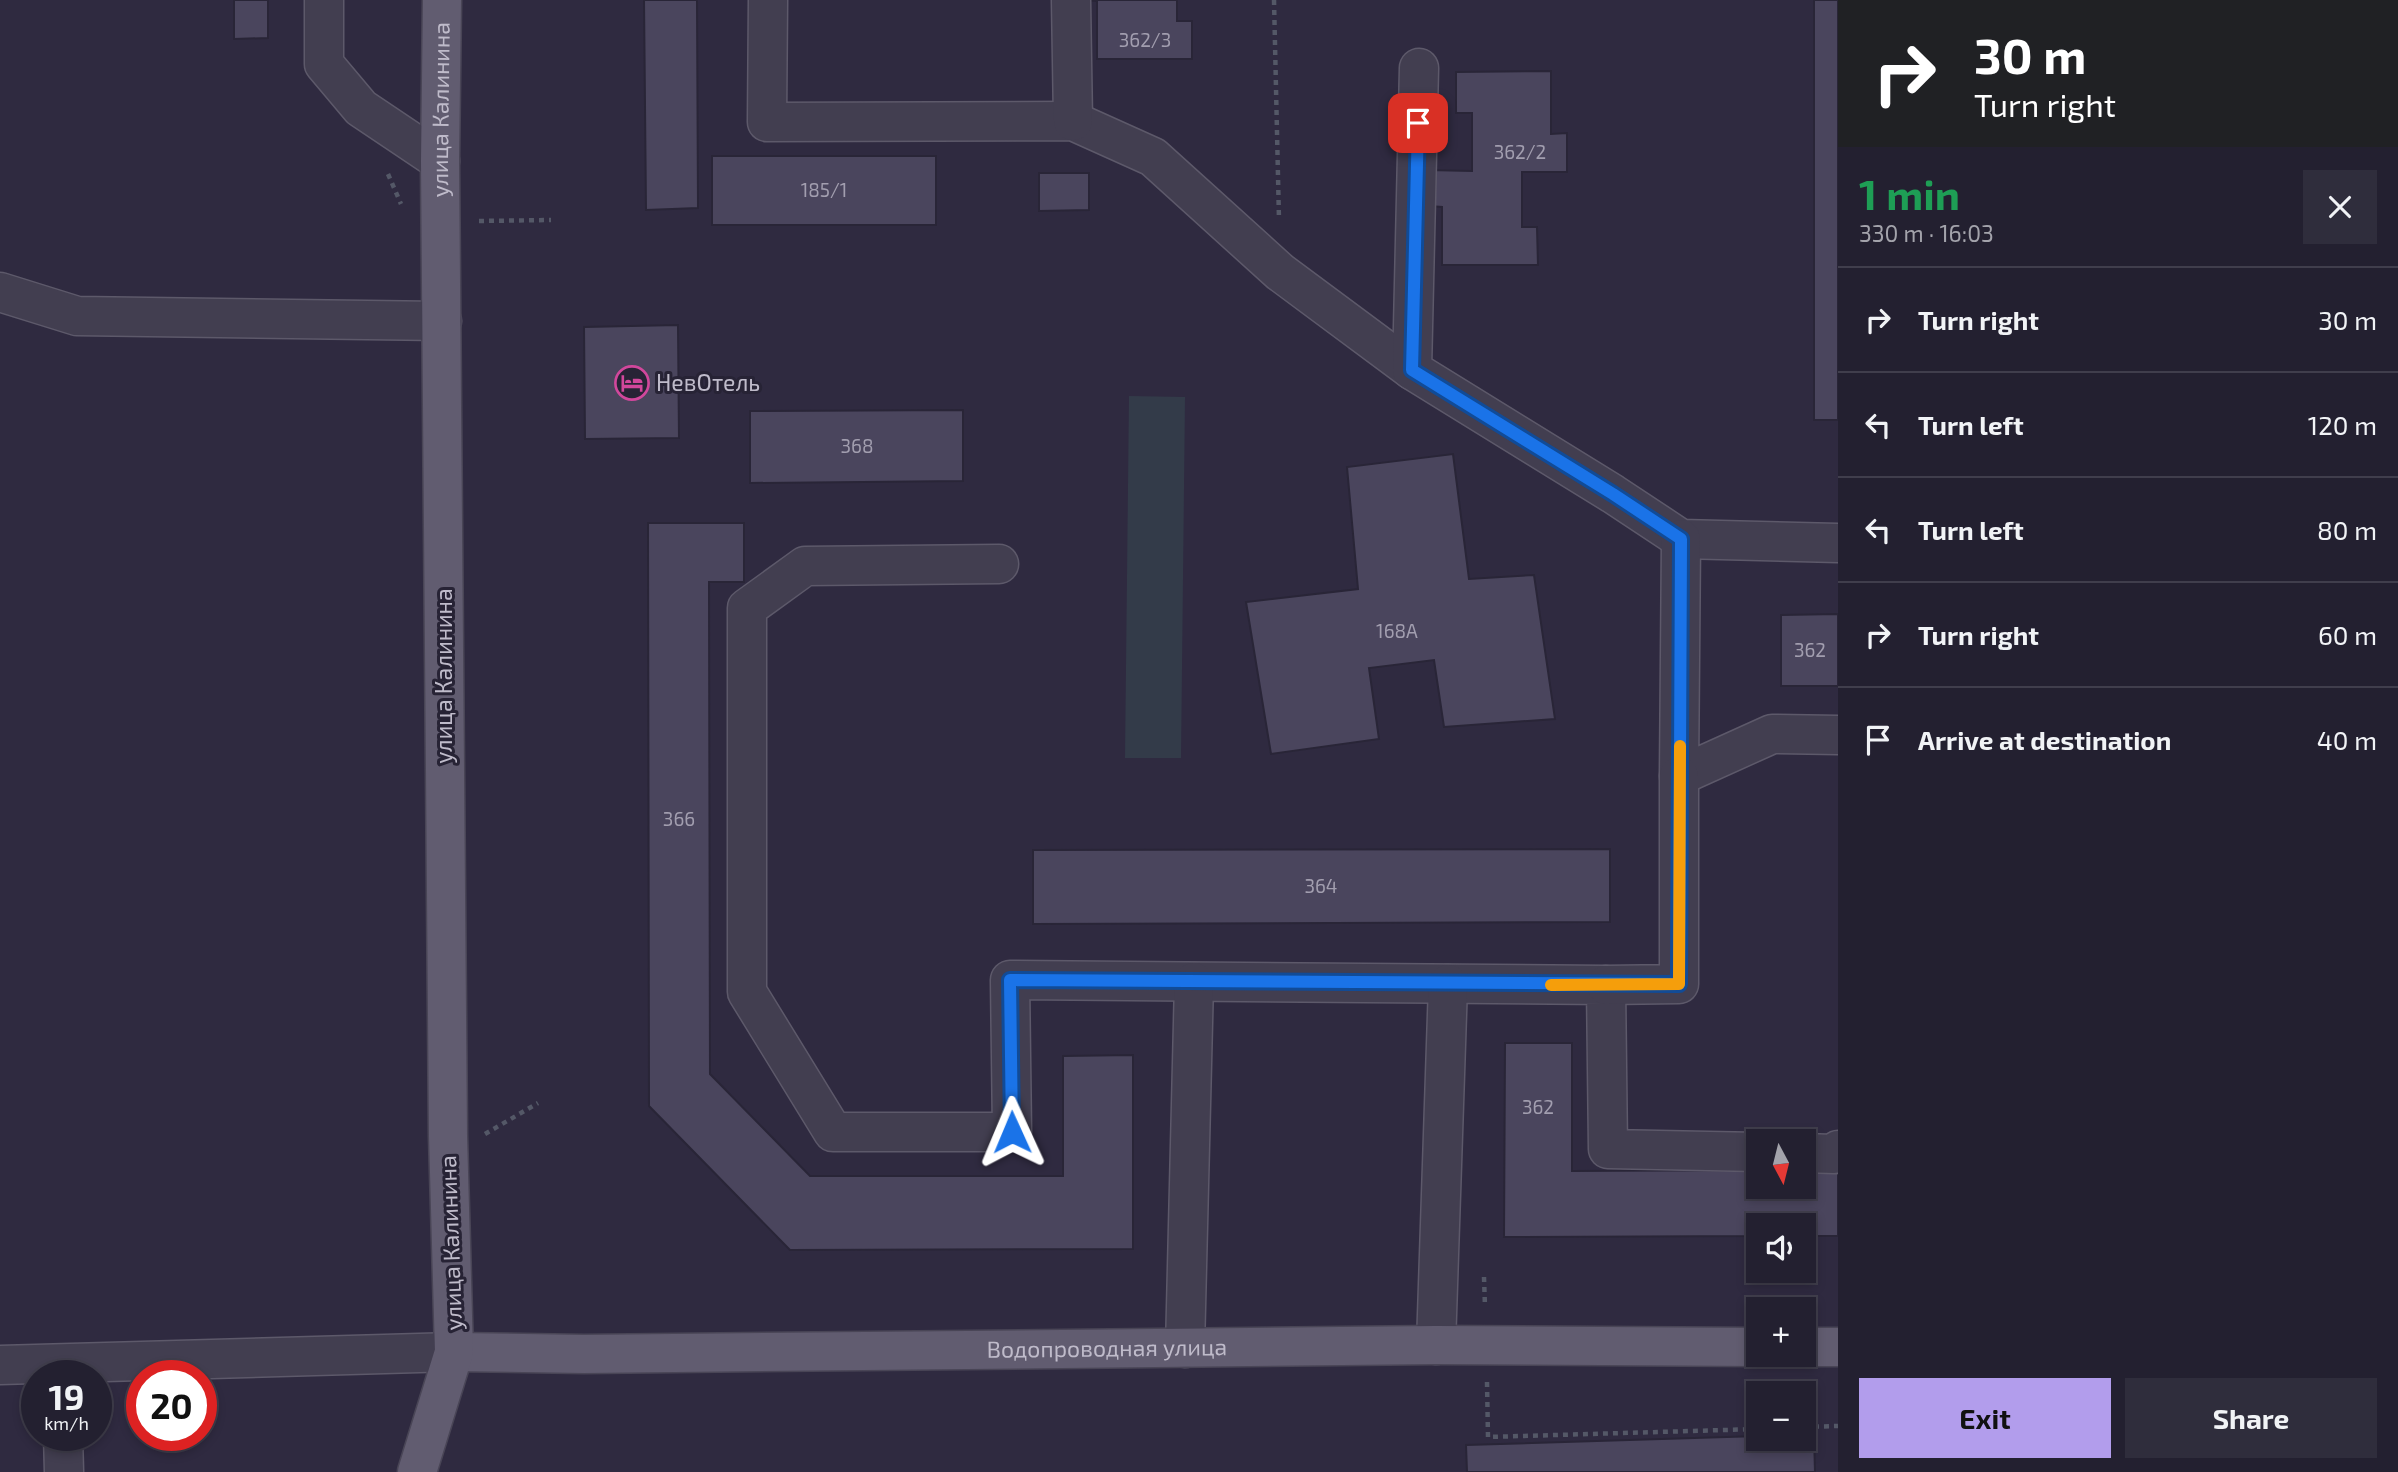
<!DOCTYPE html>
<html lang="en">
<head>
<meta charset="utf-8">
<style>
	:root { --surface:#232030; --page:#2f2d3c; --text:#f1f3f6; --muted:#a3a3ab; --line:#403e4c; --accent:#b29dec }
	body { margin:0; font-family:"Exo 2",sans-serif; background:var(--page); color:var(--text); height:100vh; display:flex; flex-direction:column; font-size:26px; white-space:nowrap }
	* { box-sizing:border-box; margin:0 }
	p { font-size:23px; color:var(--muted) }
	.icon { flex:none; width:38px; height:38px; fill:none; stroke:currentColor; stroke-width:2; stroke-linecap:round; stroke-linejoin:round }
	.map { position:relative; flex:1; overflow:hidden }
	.sheet { display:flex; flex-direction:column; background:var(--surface); width:560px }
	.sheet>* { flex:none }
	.guide { background:#202124; color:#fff; overflow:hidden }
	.needle { width:46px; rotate:173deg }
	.buttons { position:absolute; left:1746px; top:1129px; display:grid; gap:14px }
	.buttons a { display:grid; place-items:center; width:70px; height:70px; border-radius:0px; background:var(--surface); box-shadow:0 4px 10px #0003,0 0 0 2px var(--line); font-size:35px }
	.speed { position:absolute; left:21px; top:1360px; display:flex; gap:14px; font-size:35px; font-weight:700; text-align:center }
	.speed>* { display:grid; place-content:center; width:91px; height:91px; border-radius:50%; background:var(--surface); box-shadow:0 4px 10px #0003,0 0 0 2px var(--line); line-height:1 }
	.speed small { font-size:18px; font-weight:400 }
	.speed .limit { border:10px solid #d22; background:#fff; color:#111 }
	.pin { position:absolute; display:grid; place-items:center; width:60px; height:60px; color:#fff; margin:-30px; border-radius:14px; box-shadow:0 4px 10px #0006 }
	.me { position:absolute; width:77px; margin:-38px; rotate:359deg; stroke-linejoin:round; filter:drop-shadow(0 0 5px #0008) }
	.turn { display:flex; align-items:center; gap:24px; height:147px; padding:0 21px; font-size:32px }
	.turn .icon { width:91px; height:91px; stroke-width:2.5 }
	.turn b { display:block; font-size:49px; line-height:60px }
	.round { display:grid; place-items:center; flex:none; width:74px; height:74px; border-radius:0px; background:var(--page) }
	.headline { display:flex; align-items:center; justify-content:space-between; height:119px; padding:0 21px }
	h1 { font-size:42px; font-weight:700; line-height:52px; color:#1e9e55 }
	.primary-button { display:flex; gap:14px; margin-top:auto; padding:14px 21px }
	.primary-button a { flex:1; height:80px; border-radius:0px; background:var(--accent); color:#111; font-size:28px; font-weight:700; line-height:80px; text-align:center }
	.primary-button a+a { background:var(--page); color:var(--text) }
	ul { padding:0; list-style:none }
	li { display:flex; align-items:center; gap:21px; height:105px; padding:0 21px; border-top:2px solid var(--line) }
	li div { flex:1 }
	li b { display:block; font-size:26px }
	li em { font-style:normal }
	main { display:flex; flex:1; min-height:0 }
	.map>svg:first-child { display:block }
	.park { fill:#333b49 }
	.building { fill:#4a455d; stroke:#292537; stroke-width:2 }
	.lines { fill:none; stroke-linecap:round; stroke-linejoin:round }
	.minor-casing { stroke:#5d596a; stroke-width:41 }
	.major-casing { stroke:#494556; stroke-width:41 }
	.path { stroke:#545867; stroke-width:4.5; stroke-dasharray:5 5; stroke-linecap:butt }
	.minor { stroke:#423e50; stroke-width:38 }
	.major { stroke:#615c70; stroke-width:38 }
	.route-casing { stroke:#114b97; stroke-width:18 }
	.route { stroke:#1a73e8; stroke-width:12 }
	.slow { stroke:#f59e0b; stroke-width:12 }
	.labels { text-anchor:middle; stroke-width:6; stroke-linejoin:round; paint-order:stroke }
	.number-label { font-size:19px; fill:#a29eaf }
	.street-label { font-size:23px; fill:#bfbbca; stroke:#272335 }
	.poi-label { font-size:23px; fill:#bfbbca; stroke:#272335; text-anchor:start }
</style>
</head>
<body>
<main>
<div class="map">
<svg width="1838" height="1472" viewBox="0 0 1838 1472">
	<rect width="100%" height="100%" fill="#2f2a40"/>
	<path class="park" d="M 1129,396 L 1185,397 L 1181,758 L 1125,758 Z"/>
	<g class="building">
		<path d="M 234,0 L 268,0 L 268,38 L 234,39 Z"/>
		<path d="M 644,0 L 697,0 L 698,208 L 646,210 Z"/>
		<path d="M 1083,0 L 1177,0 L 1177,21 L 1192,21 L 1192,59 L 1097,59 L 1097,1 Z"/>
		<rect x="1814" y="0" width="24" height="420"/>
		<path d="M 1551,71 L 1551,134 L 1567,133 L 1567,172 L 1522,172 L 1522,227 L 1537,227 L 1538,265 L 1442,265 L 1442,207 L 1428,206 L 1428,170 L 1472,171 L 1472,113 L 1456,113 L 1456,72 Z"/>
		<rect x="712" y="156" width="224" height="69"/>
		<path d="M 1039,173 L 1089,173 L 1089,210 L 1039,211 Z"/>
		<path d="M 678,325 L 679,438 L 585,439 L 584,327 Z"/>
		<path d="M 963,410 L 963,481 L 750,483 L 750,411 Z"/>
		<path d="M 1453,454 L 1469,579 L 1534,575 L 1555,719 L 1444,727 L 1434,660 L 1369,668 L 1379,739 L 1271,754 L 1246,602 L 1358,589 L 1347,467 Z"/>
		<path d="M 648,523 L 744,523 L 744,582 L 709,582 L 710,1074 L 810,1176 L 1063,1176 L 1063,1056 L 1133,1055 L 1133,1249 L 790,1250 L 649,1106 Z"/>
		<path d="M 1838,614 L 1838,686 L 1781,686 L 1781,615 Z"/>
		<path d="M 1610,849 L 1610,922 L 1033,924 L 1033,850 Z"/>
		<path d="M 1505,1043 L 1572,1043 L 1572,1171 L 1759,1170 L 1759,1186 L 1804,1186 L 1804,1170 L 1838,1170 L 1838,1236 L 1804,1236 L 1804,1225 L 1759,1225 L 1759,1236 L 1504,1237 Z"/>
		<path d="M 1804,1434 L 1814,1434 L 1815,1472 L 1467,1472 L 1466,1445 L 1759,1436 L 1759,1438 L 1804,1438 Z"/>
	</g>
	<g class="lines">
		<g class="minor-casing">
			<g id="minor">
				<path d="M 324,0 L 324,64 L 361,108 L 440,161"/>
				<path d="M 768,0 L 767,122 L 1073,121 L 1153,157 L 1280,272 L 1412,370"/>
				<path d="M 1071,0 L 1073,121"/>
				<path d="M 1419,68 L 1412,370 L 1613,494 L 1681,539 L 1838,543"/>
				<path d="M 0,292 L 77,316 L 442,321"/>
				<path d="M 1681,539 L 1679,776 L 1772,734 L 1838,735"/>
				<path d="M 999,564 L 805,566 L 747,608 L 747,992 L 833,1132 L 1012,1132 L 1010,980 L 1606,985 L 1608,1149 L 1759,1152"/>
				<path d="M 1606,985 L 1679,984 L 1679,776"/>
				<path d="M 1804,1153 L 1834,1154 L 1838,1150"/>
				<path d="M 1436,1345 L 1448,984"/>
				<path d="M 1185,1348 L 1194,982"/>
				<path d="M 0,1365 L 454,1352"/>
				<path d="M 63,1435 L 64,1472"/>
			</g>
		</g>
		<g class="major-casing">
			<g id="major">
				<path d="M 1804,1347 L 1838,1347"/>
				<path id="s1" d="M 454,1352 L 584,1354 L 1436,1345 L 1759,1347"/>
				<path id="s2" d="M 417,1472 L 454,1352 L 448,1136 L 440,161 L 442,0"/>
			</g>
		</g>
		<g class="path">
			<path d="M 1274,0 L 1279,220"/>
			<path d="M 388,174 L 401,204"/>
			<path d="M 479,221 L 551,220"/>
			<path d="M 485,1134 L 538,1103"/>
			<path d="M 1484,1277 L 1485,1307"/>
			<path d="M 1487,1382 L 1488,1437 L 1759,1429"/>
			<path d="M 1804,1427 L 1838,1426"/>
		</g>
		<use href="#minor" class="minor"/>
		<use href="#major" class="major"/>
	</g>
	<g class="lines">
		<g class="route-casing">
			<path id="route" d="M 1012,1132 L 1010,980 L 1679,984 L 1681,539 L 1613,494 L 1412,370 L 1418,123"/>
		</g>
		<use href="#route" class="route"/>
		<path class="slow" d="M 1551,985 L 1679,984 L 1680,746"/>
	</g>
	<defs>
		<g id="hotel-ring" transform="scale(1.75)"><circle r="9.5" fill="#272335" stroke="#d1479c" stroke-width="1.5"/><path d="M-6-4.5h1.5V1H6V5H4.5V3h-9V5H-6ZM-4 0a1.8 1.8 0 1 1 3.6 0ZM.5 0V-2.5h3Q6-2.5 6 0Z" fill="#d1479c"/></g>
	</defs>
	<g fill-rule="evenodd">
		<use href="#hotel-ring" x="632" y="383"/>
	</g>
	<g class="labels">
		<g class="number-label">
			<text x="1145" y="47">362/3</text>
			<text x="1520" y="159">362/2</text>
			<text x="824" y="197">185/1</text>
			<text x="857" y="453">368</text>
			<text x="1397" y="638">168А</text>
			<text x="1810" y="657">362</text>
			<text x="679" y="826">366</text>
			<text x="1321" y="893">364</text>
			<text x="1538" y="1114">362</text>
		</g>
		<g class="street-label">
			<text dy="8" stroke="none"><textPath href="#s2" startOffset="1368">улица Калинина</textPath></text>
			<text transform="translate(444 676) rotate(-90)" y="8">улица Калинина</text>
			<text transform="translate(451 1243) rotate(-92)" y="8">улица Калинина</text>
			<text dy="8" stroke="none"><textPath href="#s1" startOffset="653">Водопроводная улица</textPath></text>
		</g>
		<g class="poi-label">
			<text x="656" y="391">НевОтель</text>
		</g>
	</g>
</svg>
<div class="buttons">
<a><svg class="needle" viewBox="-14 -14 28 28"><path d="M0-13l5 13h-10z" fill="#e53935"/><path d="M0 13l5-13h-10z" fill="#a3a3ab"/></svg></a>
<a><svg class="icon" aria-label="sound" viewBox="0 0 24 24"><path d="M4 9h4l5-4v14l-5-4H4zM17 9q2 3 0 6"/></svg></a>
<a>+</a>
<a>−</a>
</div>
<div class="speed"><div>19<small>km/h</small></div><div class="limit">20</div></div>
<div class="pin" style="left:1418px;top:123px;background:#d93025"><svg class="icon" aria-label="arrive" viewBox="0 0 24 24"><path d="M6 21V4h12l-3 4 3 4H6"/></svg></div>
<svg class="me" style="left:1012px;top:1132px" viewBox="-20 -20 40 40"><path d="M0-17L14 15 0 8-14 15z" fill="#1a73e8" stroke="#fff" stroke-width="4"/></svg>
</div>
<section class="sheet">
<div class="guide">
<div class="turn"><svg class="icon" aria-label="right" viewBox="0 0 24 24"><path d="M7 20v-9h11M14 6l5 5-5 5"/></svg><div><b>30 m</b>Turn right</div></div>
</div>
<div class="headline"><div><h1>1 min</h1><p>330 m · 16:03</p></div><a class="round"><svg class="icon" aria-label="close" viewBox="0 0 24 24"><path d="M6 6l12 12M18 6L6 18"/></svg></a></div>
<ul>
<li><svg class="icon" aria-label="right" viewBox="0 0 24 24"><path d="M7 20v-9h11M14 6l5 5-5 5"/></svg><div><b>Turn right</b></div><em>30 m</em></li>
<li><svg class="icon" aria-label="left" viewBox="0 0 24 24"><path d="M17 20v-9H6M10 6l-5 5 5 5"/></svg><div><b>Turn left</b></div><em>120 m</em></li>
<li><svg class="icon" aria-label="left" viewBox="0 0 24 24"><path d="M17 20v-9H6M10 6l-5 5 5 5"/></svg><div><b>Turn left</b></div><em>80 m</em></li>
<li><svg class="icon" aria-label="right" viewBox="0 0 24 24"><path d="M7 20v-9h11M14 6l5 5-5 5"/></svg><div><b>Turn right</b></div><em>60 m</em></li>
<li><svg class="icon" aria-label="arrive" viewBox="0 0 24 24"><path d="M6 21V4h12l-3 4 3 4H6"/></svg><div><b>Arrive at destination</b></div><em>40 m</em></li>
</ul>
<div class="primary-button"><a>Exit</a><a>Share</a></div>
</section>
</main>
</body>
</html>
